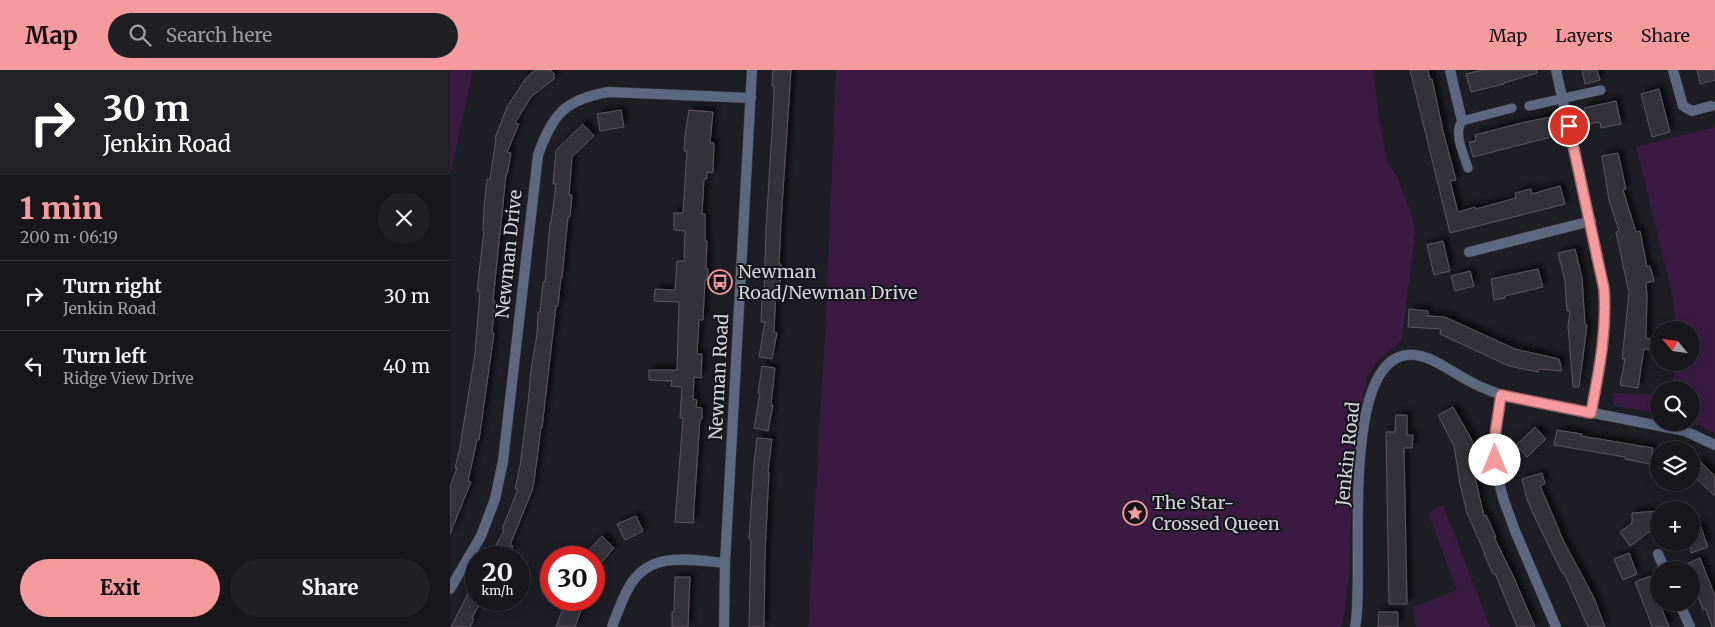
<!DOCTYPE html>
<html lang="en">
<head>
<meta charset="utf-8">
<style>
	:root { --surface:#16161b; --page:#1f1f24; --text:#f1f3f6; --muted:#9e9fa3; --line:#35353a; --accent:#f59b9e }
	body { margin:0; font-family:Merriweather,serif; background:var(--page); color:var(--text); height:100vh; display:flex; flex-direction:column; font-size:19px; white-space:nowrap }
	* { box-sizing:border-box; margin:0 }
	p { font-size:16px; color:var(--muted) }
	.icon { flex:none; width:28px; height:28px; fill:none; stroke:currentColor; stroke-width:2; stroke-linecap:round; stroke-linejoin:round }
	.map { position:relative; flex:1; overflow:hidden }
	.panel { display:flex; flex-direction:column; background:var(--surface); width:450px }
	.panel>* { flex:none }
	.banner { background:#202124; color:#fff; overflow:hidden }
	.needle { width:32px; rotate:299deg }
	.tools { position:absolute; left:1200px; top:251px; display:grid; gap:10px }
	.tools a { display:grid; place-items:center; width:50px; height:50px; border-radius:50%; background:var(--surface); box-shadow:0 2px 12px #0003,0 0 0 1px var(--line); font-size:25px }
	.speed { position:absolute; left:15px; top:476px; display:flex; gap:10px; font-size:25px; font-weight:700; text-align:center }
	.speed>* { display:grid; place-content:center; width:65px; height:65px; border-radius:50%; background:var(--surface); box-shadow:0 2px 12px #0003,0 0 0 1px var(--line); line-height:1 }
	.speed small { font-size:12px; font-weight:400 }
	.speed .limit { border:8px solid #d22; background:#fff; color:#111 }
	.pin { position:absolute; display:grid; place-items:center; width:42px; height:42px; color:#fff; margin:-21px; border:2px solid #fff; border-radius:50%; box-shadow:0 1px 5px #0007 }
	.me { position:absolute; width:55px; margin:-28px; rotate:0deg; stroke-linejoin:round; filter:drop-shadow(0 0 4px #0008) }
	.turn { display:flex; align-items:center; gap:18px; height:105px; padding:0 20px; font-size:22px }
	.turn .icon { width:65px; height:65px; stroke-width:2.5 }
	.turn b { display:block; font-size:35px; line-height:42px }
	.round { display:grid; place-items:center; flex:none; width:52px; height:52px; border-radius:26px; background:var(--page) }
	.head { display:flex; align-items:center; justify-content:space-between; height:85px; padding:0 20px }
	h1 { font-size:30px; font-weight:800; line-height:38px; color:var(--accent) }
	.primary-button { display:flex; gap:10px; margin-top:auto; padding:10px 20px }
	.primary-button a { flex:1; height:58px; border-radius:30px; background:var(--accent); color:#111; font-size:20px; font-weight:800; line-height:58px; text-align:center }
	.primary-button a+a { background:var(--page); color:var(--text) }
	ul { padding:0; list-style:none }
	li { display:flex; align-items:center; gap:15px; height:70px; padding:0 20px; border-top:1px solid var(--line) }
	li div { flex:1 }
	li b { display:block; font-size:19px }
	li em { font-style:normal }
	header { display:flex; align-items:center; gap:30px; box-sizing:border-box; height:70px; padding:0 25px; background:var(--accent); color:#111 }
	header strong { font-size:24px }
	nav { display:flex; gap:28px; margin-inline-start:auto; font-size:18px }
	.search { width:350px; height:45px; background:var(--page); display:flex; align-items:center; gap:12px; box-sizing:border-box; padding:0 18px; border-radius:28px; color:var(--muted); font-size:19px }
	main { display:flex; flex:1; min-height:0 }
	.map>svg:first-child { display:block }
	.green { fill:#3a1a41 }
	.building { fill:#333037; stroke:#5b5860; filter:url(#shadow) }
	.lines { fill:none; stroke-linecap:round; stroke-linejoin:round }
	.service-casing { stroke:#37383d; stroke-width:10 }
	.minor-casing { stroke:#37383d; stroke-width:11 }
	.tertiary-casing { stroke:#37383d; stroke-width:11 }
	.service { stroke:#5c687f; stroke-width:9 }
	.minor { stroke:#5c687f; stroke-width:10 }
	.tertiary { stroke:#5c687f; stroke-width:10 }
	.route-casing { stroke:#9f6567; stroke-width:12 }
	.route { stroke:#f59b9e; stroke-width:9 }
	.labels { text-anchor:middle; stroke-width:4; stroke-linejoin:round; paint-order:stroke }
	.street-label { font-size:18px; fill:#d5d6da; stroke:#14151b }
	.poi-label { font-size:18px; fill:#d5d6da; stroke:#14151b; text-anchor:start }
</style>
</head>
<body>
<header>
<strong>Map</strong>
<div class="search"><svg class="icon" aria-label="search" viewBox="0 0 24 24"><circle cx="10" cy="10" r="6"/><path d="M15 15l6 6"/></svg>Search here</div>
<nav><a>Map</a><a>Layers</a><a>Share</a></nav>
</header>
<main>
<section class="panel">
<div class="banner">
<div class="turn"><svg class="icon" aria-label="right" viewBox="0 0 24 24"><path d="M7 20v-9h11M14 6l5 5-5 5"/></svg><div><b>30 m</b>Jenkin Road</div></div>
</div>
<div class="head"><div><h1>1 min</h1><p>200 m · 06:19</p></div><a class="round"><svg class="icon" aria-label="close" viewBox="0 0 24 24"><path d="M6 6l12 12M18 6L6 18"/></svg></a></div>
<ul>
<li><svg class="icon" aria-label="right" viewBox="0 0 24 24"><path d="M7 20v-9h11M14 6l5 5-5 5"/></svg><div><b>Turn right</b><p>Jenkin Road</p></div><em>30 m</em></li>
<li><svg class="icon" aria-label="left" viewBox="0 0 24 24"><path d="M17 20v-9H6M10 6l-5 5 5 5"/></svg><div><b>Turn left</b><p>Ridge View Drive</p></div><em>40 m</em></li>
</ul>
<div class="primary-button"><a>Exit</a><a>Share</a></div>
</section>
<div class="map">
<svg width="1265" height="557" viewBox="0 0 1265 557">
	<defs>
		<filter id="shadow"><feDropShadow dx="4.5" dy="-4.5" stdDeviation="2.5" flood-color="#0009"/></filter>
	</defs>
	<rect width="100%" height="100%" fill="#1d1e24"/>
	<g class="green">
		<path d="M 0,0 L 23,0 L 0,106 Z"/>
		<path d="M 386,0 L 924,0 L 928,45 L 937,91 L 946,105 L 961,142 L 965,162 L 952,270 L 927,291 L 917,308 L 904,383 L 899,507 L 893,553 L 890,557 L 358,557 L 376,244 Z"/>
		<path d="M 1265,57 L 1265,363 L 1241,352 L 1241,320 L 1222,320 L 1225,293 L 1241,292 L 1241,260 L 1227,260 L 1221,219 L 1186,77 Z"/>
		<path d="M 1163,323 L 1209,325 L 1209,343 L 1164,336 Z"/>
		<path d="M 993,435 L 1040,557 L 966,557 L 963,537 L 1007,520 L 978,443 Z"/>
	</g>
	<g class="building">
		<path d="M 85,0 L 101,0 L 104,4 L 104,9 L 81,27 L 65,53 L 69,54 L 57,82 L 61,83 L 57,105 L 56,105 L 43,231 L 45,231 L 42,263 L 44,263 L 29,370 L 27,370 L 18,411 L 21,412 L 0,464 L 0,417 L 7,398 L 5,398 L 10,377 L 25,283 L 30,221 L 27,221 L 34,160 L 33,160 L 34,138 L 37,109 L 40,109 L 46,68 L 45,68 L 57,37 L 76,8 Z"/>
		<path d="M 323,0 L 341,0 L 331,152 L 329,194 L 331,194 L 330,218 L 326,218 L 324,262 L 327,263 L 322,289 L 309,287 L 315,252 L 311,252 L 312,225 L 314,225 L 316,158 L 323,45 L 324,16 L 322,16 Z"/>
		<path d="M 960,0 L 978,0 L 980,10 L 982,9 L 993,61 L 1006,110 L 1000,111 L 1008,142 L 1025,137 L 1026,139 L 1066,128 L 1065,123 L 1081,119 L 1082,124 L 1110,116 L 1115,134 L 1000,163 Z"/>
		<path d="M 1032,0 L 1087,0 L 1087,3 L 1054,13 L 1054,14 L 1021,22 L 1016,4 Z"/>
		<path d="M 1132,0 L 1147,0 L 1150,10 L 1135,14 Z"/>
		<path d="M 1247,0 L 1265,0 L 1265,10 L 1250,14 Z"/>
		<path d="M 1209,19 L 1220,62 L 1202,67 L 1191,24 Z"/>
		<path d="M 1166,31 L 1171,54 L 1151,58 L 1150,52 L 1138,54 L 1134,38 Z"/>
		<path d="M 171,40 L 174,57 L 150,61 L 147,44 Z"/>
		<path d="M 239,40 L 263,42 L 260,73 L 264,73 L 263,103 L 257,102 L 257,109 L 254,109 L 252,144 L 255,144 L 255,171 L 257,171 L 256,199 L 258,199 L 257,210 L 255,210 L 253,250 L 249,250 L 247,284 L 252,284 L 251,308 L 244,307 L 243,329 L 247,330 L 246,337 L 252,338 L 252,349 L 250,349 L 243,453 L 225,452 L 233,348 L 230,348 L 232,317 L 221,316 L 222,311 L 199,310 L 199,300 L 227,300 L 229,232 L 204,231 L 205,219 L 225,220 L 227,191 L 234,191 L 235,161 L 224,160 L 224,143 L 233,143 L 237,81 L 234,81 L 235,65 Z"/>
		<path d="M 1101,47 L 1105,66 L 1023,87 L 1019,72 L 1026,71 L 1025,65 L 1075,52 Z"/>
		<path d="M 133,54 L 144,66 L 122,87 L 119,125 L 122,125 L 120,147 L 118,147 L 112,208 L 111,207 L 108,236 L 106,236 L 92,358 L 91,357 L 84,412 L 82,421 L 60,475 L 63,476 L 57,488 L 39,488 L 54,460 L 52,459 L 68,419 L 65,419 L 70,396 L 78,333 L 81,300 L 87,264 L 88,242 L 90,242 L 93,212 L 95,212 L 100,153 L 101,153 L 106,114 L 103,114 L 106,80 Z"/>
		<path d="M 1168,83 L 1176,119 L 1173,120 L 1186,162 L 1190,161 L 1197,197 L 1200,196 L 1204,211 L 1196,213 L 1197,225 L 1196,268 L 1209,271 L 1209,281 L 1194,279 L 1188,318 L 1170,315 L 1175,289 L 1172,289 L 1179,223 L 1166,162 L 1169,161 L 1159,130 L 1152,86 Z"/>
		<path d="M 993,171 L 1000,201 L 984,205 L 977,175 Z"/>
		<path d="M 1125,179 L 1132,208 L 1135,254 L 1137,255 L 1129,317 L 1123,317 L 1118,256 L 1120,241 L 1117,241 L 1115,211 L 1108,183 Z"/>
		<path d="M 1088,199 L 1093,217 L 1055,226 L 1055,228 L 1044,230 L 1041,209 Z"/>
		<path d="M 1020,201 L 1024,216 L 1005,221 L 1001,206 Z"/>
		<path d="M 959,239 L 978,241 L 978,246 L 995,247 L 1065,279 L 1109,289 L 1112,301 L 1089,299 L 1088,302 L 1059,296 L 990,264 L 991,259 L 958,257 Z"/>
		<path d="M 312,296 L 325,298 L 321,335 L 323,335 L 318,361 L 304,358 L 310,324 L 308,323 Z"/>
		<path d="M 1003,337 L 1022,370 L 1027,407 L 1025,407 L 1034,446 L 1036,445 L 1046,467 L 1044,467 L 1064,508 L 1085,557 L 1067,557 L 1045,503 L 1043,504 L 1034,484 L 1035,484 L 1017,443 L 1010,414 L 1004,376 L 988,345 Z"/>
		<path d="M 946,345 L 957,345 L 957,365 L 963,365 L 962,378 L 954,378 L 957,534 L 939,534 L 936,362 L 945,362 Z"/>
		<path d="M 1085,357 L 1096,369 L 1077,387 L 1066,375 Z"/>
		<path d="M 1107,360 L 1132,364 L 1131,366 L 1203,378 L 1200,394 L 1175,389 L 1175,387 L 1104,375 Z"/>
		<path d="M 307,368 L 322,369 L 318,402 L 319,402 L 315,484 L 314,557 L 299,557 L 301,470 L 299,469 L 304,393 Z"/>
		<path d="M 1250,391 L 1265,406 L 1265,426 L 1241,404 L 1241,401 Z"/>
		<path d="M 1092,403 L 1095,414 L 1090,416 L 1103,446 L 1113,470 L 1144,528 L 1155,557 L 1138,557 L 1114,503 L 1112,503 L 1086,450 L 1077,429 L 1072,409 Z"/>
		<path d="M 1209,441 L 1209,459 L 1202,460 L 1180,476 L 1170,462 L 1182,453 L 1182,443 Z"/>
		<path d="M 186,446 L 193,461 L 175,470 L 167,454 Z"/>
		<path d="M 1250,455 L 1258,477 L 1241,483 L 1241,458 Z"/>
		<path d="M 152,466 L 164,478 L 144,501 L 144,486 L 138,481 Z"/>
		<path d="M 1179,483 L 1187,504 L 1173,510 L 1164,489 Z"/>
		<path d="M 1250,488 L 1265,526 L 1265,557 L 1262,557 L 1256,539 L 1253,540 L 1241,506 L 1241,500 L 1239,500 L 1236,494 Z"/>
		<path d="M 1200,506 L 1209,532 L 1219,557 L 1202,557 L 1196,540 L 1185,512 Z"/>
		<path d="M 26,507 L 26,530 L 32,530 L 22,548 L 24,549 L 20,557 L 1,557 Z"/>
		<path d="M 225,507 L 240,507 L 238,557 L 222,557 L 222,542 L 224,542 Z"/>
		<path d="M 116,530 L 135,530 L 125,557 L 106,557 Z"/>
		<path d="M 929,542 L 948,542 L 948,557 L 928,557 Z"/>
	</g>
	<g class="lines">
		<g class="service-casing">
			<g id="service">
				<path d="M 1079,36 L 1151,20"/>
				<path d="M 1018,98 C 1014,85 1003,63 1012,51 L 1062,38"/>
			</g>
		</g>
		<g class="minor-casing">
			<g id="minor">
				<path d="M 1000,0 L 1012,51"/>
				<path d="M 1106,0 L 1154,219 C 1157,261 1149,301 1141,343"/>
				<path d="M 1223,0 L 1233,36 L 1242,41 L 1261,36"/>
				<path d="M 1019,182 L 1141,151"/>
				<path d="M 1051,325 L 1043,379 L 1046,401 L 1053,428 L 1065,461 L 1106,557"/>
				<path d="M 1208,484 L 1215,500"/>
				<path d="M 0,519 L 31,466 L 45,429 L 53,391 L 88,85 C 102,45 115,29 159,22 L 301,28"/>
				<path d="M 1229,532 L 1240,557"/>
				<path d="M 162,557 C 167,544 172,529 179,517 C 200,480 240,490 275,493"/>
			</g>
		</g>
		<g class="tertiary-casing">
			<g id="tertiary">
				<path d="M 274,557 L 275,493 L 302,0"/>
				<path d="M 905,557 C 916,510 885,277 965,285 C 984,287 1006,305 1023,313 C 1032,318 1042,321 1051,325 L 1235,361 L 1265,375"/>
			</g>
		</g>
		<use href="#service" class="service"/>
		<use href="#minor" class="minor"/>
		<use href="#tertiary" class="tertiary"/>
	</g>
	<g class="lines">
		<g class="route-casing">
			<path id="route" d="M 1045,390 L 1043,379 L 1051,325 L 1141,343 C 1149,300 1157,263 1154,219 L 1119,56"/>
		</g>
		<use href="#route" class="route"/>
	</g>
	<defs>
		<g id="bus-ring" transform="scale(1.25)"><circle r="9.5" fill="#14151b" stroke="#f59b9e" stroke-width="1.5"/><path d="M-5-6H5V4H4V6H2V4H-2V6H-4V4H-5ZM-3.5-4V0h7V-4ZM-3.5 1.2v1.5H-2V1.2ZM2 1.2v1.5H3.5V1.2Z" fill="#f59b9e"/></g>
		<g id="sight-ring" transform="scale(1.25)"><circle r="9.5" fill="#14151b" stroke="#f59b9e" stroke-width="1.5"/><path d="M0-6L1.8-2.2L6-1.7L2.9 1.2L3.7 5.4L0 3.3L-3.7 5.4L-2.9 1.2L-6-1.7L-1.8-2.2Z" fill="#f59b9e"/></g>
	</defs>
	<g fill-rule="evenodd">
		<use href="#bus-ring" x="270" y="212"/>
		<use href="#sight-ring" x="685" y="443"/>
	</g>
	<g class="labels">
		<g class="street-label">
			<text transform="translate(59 184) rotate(-84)" y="6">Newman Drive</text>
			<text transform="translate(269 307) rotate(-87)" y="6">Newman Road</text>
			<text transform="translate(898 384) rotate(-84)" y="6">Jenkin Road</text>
		</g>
		<g class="poi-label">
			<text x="288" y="208">Newman<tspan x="288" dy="21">Road/Newman Drive</tspan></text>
			<text x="702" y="439">The Star-<tspan x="702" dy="21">Crossed Queen</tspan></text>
		</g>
	</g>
</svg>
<div class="tools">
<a><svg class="needle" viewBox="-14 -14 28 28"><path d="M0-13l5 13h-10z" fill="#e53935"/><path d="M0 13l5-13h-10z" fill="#9e9fa3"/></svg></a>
<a><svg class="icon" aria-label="search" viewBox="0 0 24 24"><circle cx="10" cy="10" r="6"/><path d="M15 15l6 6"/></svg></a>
<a><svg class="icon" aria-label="layers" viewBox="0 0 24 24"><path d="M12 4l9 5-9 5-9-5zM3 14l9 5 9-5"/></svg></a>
<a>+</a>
<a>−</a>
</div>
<div class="speed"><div>20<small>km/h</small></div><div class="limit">30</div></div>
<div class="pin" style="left:1119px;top:56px;background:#d93025"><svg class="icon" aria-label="arrive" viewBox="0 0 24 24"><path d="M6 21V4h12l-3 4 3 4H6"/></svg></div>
<svg class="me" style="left:1045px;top:390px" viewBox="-20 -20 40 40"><circle r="19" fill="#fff"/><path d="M0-13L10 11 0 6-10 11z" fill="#f59b9e"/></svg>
</div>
</main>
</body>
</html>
